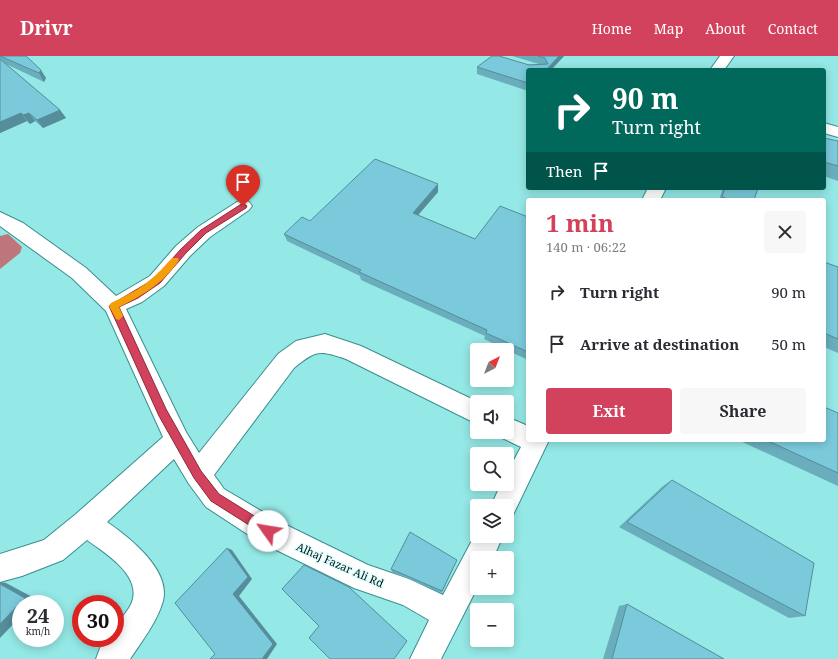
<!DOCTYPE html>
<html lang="en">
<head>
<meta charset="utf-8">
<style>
	:root { --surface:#fff; --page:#f7f7f7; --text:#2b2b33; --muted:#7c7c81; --accent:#d3425c }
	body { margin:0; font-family:"Noto Serif",serif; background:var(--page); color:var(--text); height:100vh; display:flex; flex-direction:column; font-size:15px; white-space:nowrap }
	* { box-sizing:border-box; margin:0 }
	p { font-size:13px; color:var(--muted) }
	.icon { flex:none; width:22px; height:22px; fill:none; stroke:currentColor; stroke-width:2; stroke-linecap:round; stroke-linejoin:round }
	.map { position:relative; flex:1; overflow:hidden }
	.side { position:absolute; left:526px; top:142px; width:300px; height:244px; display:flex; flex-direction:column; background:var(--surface); border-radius:4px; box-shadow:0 2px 10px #0003 }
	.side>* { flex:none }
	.top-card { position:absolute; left:526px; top:12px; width:300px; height:122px; border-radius:4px; box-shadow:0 2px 10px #0003; background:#00695c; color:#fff; overflow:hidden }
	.needle { width:26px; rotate:42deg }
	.fabs { position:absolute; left:470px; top:287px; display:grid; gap:8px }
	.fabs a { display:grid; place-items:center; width:44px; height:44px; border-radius:4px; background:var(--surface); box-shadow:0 2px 10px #0003; font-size:20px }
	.speed { position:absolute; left:12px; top:539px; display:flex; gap:8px; font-size:20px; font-weight:700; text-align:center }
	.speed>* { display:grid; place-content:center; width:52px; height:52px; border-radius:50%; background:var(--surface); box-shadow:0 2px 10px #0003; line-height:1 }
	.speed small { font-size:10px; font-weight:400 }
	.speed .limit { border:6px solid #d22; background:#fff; color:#111 }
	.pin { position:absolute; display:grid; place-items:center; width:34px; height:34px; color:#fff; margin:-41px -17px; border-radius:50% 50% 50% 0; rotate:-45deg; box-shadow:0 0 4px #0007 }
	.pin .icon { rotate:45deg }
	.me { position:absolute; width:44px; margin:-22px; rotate:302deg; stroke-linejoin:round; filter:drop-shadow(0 0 3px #0008) }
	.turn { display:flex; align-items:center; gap:14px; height:84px; padding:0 20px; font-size:18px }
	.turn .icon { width:52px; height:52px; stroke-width:2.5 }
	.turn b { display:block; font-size:28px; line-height:34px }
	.then { display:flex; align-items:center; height:38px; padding:0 20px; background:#0003; gap:8px; font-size:15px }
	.round { display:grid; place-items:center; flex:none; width:42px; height:42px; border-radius:4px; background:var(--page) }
	.summary { display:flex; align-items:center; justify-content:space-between; height:68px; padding:0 20px }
	h1 { font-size:24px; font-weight:700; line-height:30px; color:var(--accent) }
	.cta { display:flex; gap:8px; margin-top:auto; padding:8px 20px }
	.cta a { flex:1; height:46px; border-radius:4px; background:var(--accent); color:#fff; font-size:16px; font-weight:700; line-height:46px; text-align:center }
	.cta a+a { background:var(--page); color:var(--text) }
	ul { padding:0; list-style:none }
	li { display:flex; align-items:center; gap:12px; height:52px; padding:0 20px }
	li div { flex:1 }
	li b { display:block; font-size:15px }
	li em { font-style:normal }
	header { display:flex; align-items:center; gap:24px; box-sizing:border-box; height:56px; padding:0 20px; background:var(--accent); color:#fff }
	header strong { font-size:19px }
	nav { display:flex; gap:22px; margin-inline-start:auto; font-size:14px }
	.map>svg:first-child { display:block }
	.water { fill:#be767c }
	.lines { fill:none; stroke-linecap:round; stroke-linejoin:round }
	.minor-casing { stroke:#398f8e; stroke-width:2 }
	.minor { fill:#fff; fill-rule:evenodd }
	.wall { fill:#6aaebd }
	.shaded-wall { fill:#568d9a }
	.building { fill:#7bcadc; stroke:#568d9a }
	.route { fill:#d3425c; stroke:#892b3c }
	.slow { fill:#f59e0b }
	.labels { text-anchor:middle; stroke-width:3; stroke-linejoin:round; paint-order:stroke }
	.street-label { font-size:11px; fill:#001616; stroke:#dffffe }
</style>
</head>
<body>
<header>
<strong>Drivr</strong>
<nav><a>Home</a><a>Map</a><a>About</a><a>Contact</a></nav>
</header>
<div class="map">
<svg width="838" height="603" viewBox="0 0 838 603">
	<rect width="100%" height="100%" fill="#94e8e6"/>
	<path class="water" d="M 8,178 L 22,191 L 20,197 L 0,213 L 0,180 Z"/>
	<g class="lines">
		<g class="minor-casing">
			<g id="minor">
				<path d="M 720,0 L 734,0 L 724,14 L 710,14 Z"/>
				<path d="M 824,67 L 838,71 L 838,81 L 824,77 Z"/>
				<path d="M 648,132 L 666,132 L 660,144 L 642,144 Z"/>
				<path d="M 243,144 L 249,146 L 252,150 L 249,154 L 210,181 L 190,200 L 164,230 L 142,246 L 126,253 L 186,376 L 199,397 L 278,298 L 296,285 L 325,278 L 361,290 L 478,346 L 477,368 L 346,303 C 319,294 316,294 294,312 L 214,419 L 224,433 L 278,465 L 368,509 L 409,523 L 443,539 L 477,475 L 477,480 L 503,480 L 493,502 L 477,502 L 477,532 L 441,603 L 410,603 L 429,564 L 403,549 L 354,532 L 258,485 L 206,451 L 189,428 L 174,403 L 107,466 C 129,481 171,514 163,545 C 157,566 142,585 130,603 L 96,603 L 100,592 L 108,582 L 115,582 C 115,568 122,563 129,552 C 147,523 108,499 87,484 L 63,504 L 22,520 L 0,526 L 0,498 L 44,484 L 76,458 L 163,381 L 106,255 L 72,222 L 0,170 L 0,156 L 23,167 L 86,212 L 116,240 L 150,220 L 176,190 L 198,171 L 237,146 Z"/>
				<path d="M 507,361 L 528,370 L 528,384 L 549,384 L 513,459 L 507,462 L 507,450 L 491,450 L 501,428 L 507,428 L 507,417 L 521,391 L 498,380 L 497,376 L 507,376 Z"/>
			</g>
		</g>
		<use href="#minor" class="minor"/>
	</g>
	<g class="wall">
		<path d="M 0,0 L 26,0 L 46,22 L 44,26 L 6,8 L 60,54 L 66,62 L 43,72 L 35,65 L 30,68 L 27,65 L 0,77 Z"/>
		<path d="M 512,0 L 564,0 L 551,14 L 528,14 L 528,35 L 477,18 L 477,11 L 539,8 Z"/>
		<path d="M 824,82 L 838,85 L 838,125 L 824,120 Z"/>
		<path d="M 438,128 L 438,136 L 418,159 L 475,183 L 528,161 L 528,304 L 484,283 L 485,280 L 361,224 L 360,220 L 287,185 L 284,178 L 310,165 Z"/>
		<path d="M 723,132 L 758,132 L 754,144 L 719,144 Z"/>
		<path d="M 824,206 L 838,211 L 838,297 L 824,291 Z"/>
		<path d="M 838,357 L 838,430 L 738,384 L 824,384 Z"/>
		<path d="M 672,424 L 805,560 L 789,562 L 619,471 L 663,430 Z"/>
		<path d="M 457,504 L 442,537 L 392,516 L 391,513 Z"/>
		<path d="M 627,548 L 724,603 L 603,603 L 619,550 Z"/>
	</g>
	<g class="shaded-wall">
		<path d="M 559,0 L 564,0 L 551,14 L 546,14 Z"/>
		<path d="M 41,14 L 46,22 L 44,26 L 39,17 Z"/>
		<path d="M 60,54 L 66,62 L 43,72 L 37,64 Z"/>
		<path d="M 21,57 L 27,65 L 0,77 L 0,66 Z"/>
		<path d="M 29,57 L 35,65 L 30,68 L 23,59 Z"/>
		<path d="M 438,128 L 438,136 L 413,165 L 413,157 Z"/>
		<path d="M 227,492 L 232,494 L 252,523 L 239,540 L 277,588 L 267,603 L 262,603 L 233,538 Z"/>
		<path d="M 0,526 L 6,527 L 36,543 L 32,548 L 21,548 L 21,560 L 0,582 Z"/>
	</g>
	<g class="building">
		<path d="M 0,0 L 26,0 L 41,14 L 39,17 Z"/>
		<path d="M 492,0 L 499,0 L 529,9 L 548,8 L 545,2 L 538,0 L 559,0 L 546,14 L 528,14 L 528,27 L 477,11 Z"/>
		<path d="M 0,3 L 60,54 L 37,64 L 29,57 L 23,59 L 21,57 L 0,66 Z"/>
		<path d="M 824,82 L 838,85 L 838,110 L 824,106 Z"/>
		<path d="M 375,103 L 438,128 L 413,157 L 475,183 L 500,150 L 528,161 L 528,296 L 486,277 L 487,274 L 359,216 L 361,214 L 284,178 L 302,161 L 310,165 Z"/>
		<path d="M 725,132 L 758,132 L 754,144 L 731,144 L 722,141 Z"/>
		<path d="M 824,206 L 838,211 L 838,283 L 824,277 Z"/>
		<path d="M 824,351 L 838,357 L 838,417 L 766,384 L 824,384 Z"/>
		<path d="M 672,424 L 814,507 L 805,560 L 627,466 Z"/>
		<path d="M 410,476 L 457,504 L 442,535 L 391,513 Z"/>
		<path d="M 227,492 L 248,521 L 233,538 L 273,588 L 262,603 L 210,603 L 215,598 L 175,547 Z"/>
		<path d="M 304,509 L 349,531 L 407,585 L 394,603 L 330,603 L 309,582 L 319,570 L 282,533 Z"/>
		<path d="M 0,528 L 25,542 L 0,568 Z"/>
		<path d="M 627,548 L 724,603 L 612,603 Z"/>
	</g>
	<path class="route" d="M 243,147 L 247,150 L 246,152 L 206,177 L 186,197 L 160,227 L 138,242 L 119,251 L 166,353 L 201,415 L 219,438 L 272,471 L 274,475 L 272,479 L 268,481 L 211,445 L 194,422 L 159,360 L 109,250 L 154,223 L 181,193 L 201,174 Z"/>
	<path class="slow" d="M 172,202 L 178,202 L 179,204 C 164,227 142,240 119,251 L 123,260 L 119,264 L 116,263 L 109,250 L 111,247 C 139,234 151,226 172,202 Z"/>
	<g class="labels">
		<g class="street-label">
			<text transform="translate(340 509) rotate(24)" y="4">Alhaj Fazar Ali Rd</text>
		</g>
	</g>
</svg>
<div class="fabs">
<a><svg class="needle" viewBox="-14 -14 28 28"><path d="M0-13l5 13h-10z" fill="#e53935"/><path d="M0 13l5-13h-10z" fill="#7c7c81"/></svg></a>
<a><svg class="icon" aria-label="sound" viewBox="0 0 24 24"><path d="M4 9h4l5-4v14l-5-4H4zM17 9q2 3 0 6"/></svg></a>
<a><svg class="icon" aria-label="search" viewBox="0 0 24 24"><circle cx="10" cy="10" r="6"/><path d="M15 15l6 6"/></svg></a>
<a><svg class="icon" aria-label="layers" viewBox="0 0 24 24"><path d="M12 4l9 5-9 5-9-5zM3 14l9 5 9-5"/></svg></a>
<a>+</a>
<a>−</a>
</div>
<div class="speed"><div>24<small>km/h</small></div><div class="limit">30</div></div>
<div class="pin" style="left:243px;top:150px;background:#d93025"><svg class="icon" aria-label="arrive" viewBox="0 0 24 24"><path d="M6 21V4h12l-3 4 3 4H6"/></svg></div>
<svg class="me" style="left:268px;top:475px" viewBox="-20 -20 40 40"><circle r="19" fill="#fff"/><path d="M0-13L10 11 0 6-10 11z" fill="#d3425c"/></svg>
<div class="top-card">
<div class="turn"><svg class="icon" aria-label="right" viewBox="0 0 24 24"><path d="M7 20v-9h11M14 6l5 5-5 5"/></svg><div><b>90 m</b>Turn right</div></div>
<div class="then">Then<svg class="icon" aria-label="arrive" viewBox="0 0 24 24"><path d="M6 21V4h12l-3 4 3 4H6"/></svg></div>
</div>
<section class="side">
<div class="summary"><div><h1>1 min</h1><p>140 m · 06:22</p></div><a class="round"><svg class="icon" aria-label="close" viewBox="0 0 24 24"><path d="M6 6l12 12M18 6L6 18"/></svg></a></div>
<ul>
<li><svg class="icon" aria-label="right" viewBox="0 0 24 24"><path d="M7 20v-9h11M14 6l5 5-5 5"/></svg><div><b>Turn right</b></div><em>90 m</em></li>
<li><svg class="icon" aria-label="arrive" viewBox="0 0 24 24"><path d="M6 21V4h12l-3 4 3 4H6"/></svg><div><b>Arrive at destination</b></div><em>50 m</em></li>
</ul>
<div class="cta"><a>Exit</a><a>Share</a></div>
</section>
</div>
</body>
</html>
